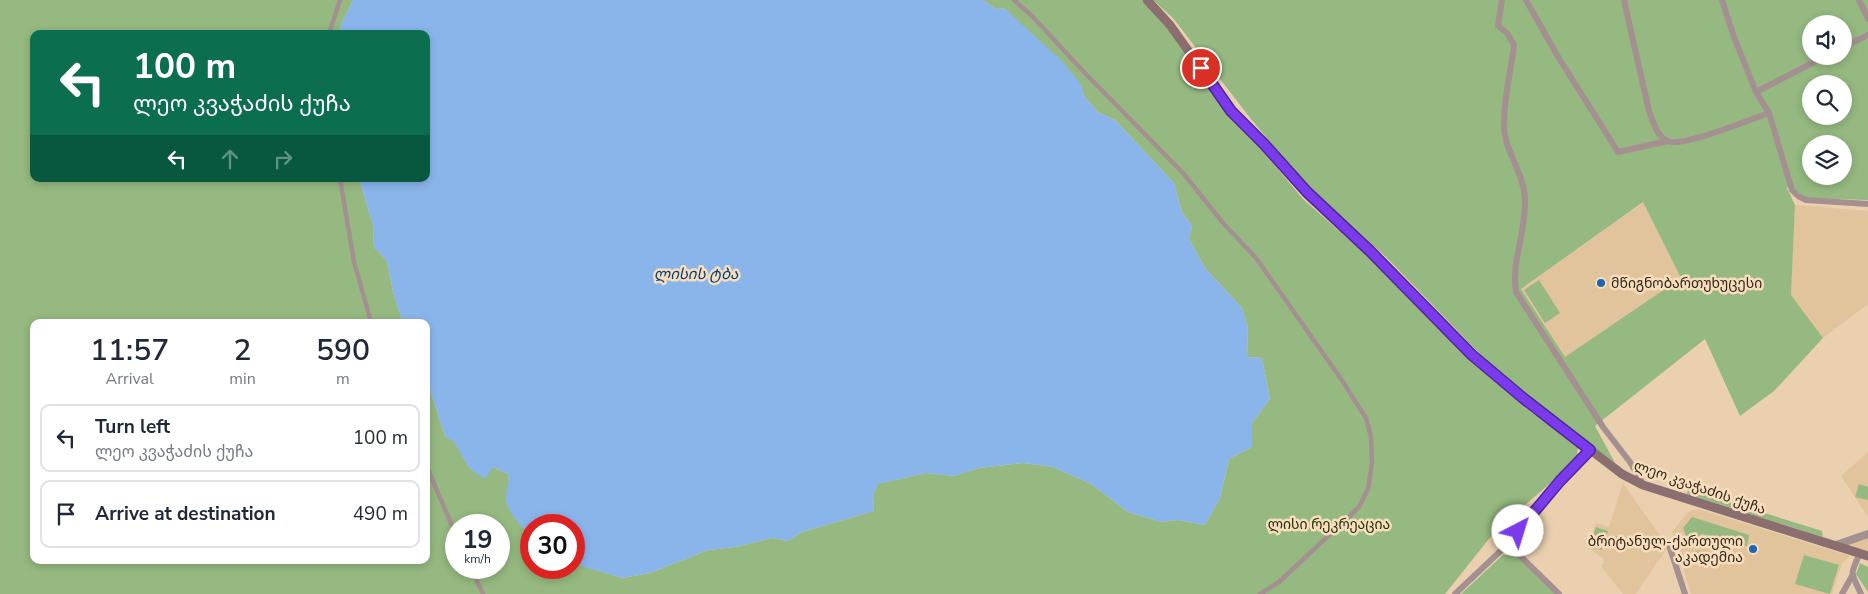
<!DOCTYPE html>
<html lang="en">
<head>
<meta charset="utf-8">
<style>
	:root { --surface:#fff; --page:#f2f2f3; --text:#1f2937; --muted:#747a83; --line:#e0e1e3 }
	body { margin:0; font-family:"Nunito Sans","Noto Sans Georgian",sans-serif; background:var(--page); color:var(--text); height:100vh; display:flex; flex-direction:column; font-size:19px; white-space:nowrap }
	* { box-sizing:border-box; margin:0 }
	p { font-size:16px; color:var(--muted) }
	.icon { flex:none; width:28px; height:28px; fill:none; stroke:currentColor; stroke-width:2; stroke-linecap:round; stroke-linejoin:round }
	.map { position:relative; flex:1; overflow:hidden }
	.side { position:absolute; left:30px; top:319px; width:400px; height:245px; display:flex; flex-direction:column; background:var(--surface); border-radius:10px; box-shadow:0 2px 8px #0003 }
	.side>* { flex:none }
	.hud { position:absolute; left:30px; top:30px; width:400px; height:152px; border-radius:10px; box-shadow:0 2px 8px #0003; background:#0b6e4f; color:#fff; overflow:hidden }
	.fabs { position:absolute; left:1802px; top:15px; display:grid; gap:10px }
	.fabs a { display:grid; place-items:center; width:50px; height:50px; border-radius:50%; background:var(--surface); box-shadow:0 2px 8px #0003; font-size:25px }
	.speed { position:absolute; left:445px; top:514px; display:flex; gap:10px; font-size:25px; font-weight:700; text-align:center }
	.speed>* { display:grid; place-content:center; width:65px; height:65px; border-radius:50%; background:var(--surface); box-shadow:0 2px 8px #0003; line-height:1 }
	.speed small { font-size:12px; font-weight:400 }
	.speed .limit { border:8px solid #d22; background:#fff; color:#111 }
	.pin { position:absolute; display:grid; place-items:center; width:42px; height:42px; color:#fff; margin:-21px; border:2px solid #fff; border-radius:50%; box-shadow:0 1px 5px #0007 }
	.me { position:absolute; width:55px; margin:-28px; rotate:40deg; stroke-linejoin:round; filter:drop-shadow(0 0 4px #0008) }
	.turn { display:flex; align-items:center; gap:18px; height:105px; padding:0 20px; font-size:22px }
	.turn .icon { width:65px; height:65px; stroke-width:2.5 }
	.turn b { display:block; font-size:35px; line-height:42px }
	.lanes { display:flex; align-items:center; height:48px; padding:0 20px; background:#0003; justify-content:center; gap:25px; direction:ltr }
	.lanes .off { opacity:.35 }
	.eta { display:flex; justify-content:space-evenly; align-items:center; height:85px; text-align:center }
	.eta b { font-size:30px; font-weight:600; line-height:35px }
	ul { padding:0; list-style:none }
	li { display:flex; align-items:center; gap:15px; height:68px; margin:0 10px 8px; padding:0 10px; border:2px solid var(--line); border-radius:10px }
	li div { flex:1 }
	li b { display:block; font-size:19px }
	li em { font-style:normal }
	.map>svg:first-child { display:block }
	.built { fill:#e2c49c }
	.green { fill:#95b980; fill-rule:evenodd }
	.water { fill:#8ab5eb }
	.lines { fill:none; stroke-linecap:round; stroke-linejoin:round }
	.pedestrian { stroke:#a49091; stroke-width:4.5 }
	.minor { stroke:#a49091; stroke-width:6 }
	.tertiary { stroke:#a49091; stroke-width:8 }
	.secondary { stroke:#8b6f70; stroke-width:9 }
	.route-casing { stroke:#51269a; stroke-width:12 }
	.route { stroke:#7c3aed; stroke-width:9 }
	.poi-dot { fill:#1d65b5; stroke:#f7ddbb; stroke-width:2 }
	.labels { text-anchor:middle; stroke-width:5; stroke-linejoin:round; paint-order:stroke }
	.poi-label { font-size:14px; fill:#32281b; stroke:#f7ddbb; text-anchor:start }
	.street-label { font-size:14px; fill:#32281b; stroke:#f7ddbb }
	.park-label { font-size:14px; fill:#193006; stroke:#f7ddbb }
	.water-label { font-size:15px; font-style:italic; fill:#00407f; stroke:#f7ddbb }
</style>
</head>
<body>
<div class="map">
<svg width="1868" height="594" viewBox="0 0 1868 594">
	<rect width="100%" height="100%" fill="#ead0af"/>
	<g class="built">
		<path d="M 1644,202 L 1681,278 L 1565,357 L 1521,289 Z"/>
		<path d="M 1795,205 L 1868,211 L 1868,304 L 1823,338 L 1791,296 Z"/>
		<path d="M 1868,452 L 1868,517 L 1841,476 Z"/>
		<path d="M 1623,483 L 1668,547 L 1636,594 L 1623,594 L 1601,566 L 1604,562 L 1603,558 L 1587,547 L 1596,523 L 1609,527 Z"/>
		<path d="M 1698,509 L 1850,556 L 1842,564 L 1832,594 L 1691,594 L 1672,532 L 1687,513 L 1692,510 Z"/>
		<path d="M 1868,534 L 1868,556 L 1836,545 Z"/>
	</g>
	<g class="green">
		<path d="M 0,0 L 353,0 L 341,25 L 339,34 L 34,34 L 34,179 L 359,179 L 373,225 L 374,247 L 387,261 L 394,296 L 403,322 L 34,322 L 34,560 L 426,560 L 426,377 L 445,436 L 454,441 L 470,469 L 493,467 L 508,474 L 509,481 L 506,498 L 508,507 L 531,536 L 531,568 L 574,568 L 574,563 L 622,578 L 650,573 L 708,550 L 735,547 L 772,538 L 788,541 L 802,532 L 874,511 L 873,496 L 877,484 L 926,473 L 954,476 L 979,468 L 1023,463 L 1053,467 L 1091,484 L 1128,512 L 1161,522 L 1178,520 L 1205,525 L 1220,498 L 1229,459 L 1252,447 L 1252,423 L 1270,399 L 1262,358 L 1247,357 L 1248,328 L 1242,308 L 1205,268 L 1189,239 L 1192,226 L 1182,212 L 1174,183 L 1115,120 L 1098,112 L 1084,96 L 1080,84 L 1004,8 L 996,9 L 983,0 L 1142,0 L 1146,3 L 1168,27 L 1262,147 L 1260,148 L 1303,199 L 1363,252 L 1468,359 L 1532,413 L 1553,427 L 1578,447 L 1576,461 L 1496,530 L 1445,594 L 0,594 ZM 456,525 L 499,525 L 499,568 L 456,568 Z"/>
		<path d="M 1153,0 L 1868,0 L 1868,200 L 1806,198 L 1795,190 L 1791,182 L 1787,188 L 1795,205 L 1791,295 L 1823,338 L 1774,391 L 1740,416 L 1705,339 L 1595,426 L 1615,463 L 1529,398 L 1483,357 L 1388,259 L 1300,178 L 1251,119 L 1173,18 ZM 1811,24 L 1844,24 L 1844,56 L 1811,56 ZM 1811,84 L 1844,84 L 1844,116 L 1811,116 ZM 1811,144 L 1844,144 L 1844,176 L 1811,176 ZM 1643,202 L 1681,278 L 1565,357 L 1521,289 Z"/>
		<path d="M 1539,280 L 1560,313 L 1545,323 L 1524,290 Z"/>
		<path d="M 1859,484 L 1868,487 L 1868,500 L 1855,497 Z"/>
		<path d="M 1688,489 L 1822,531 L 1823,537 L 1687,494 Z"/>
		<path d="M 1692,517 L 1749,535 L 1747,546 L 1723,538 L 1701,534 L 1692,543 L 1688,541 L 1683,528 Z"/>
		<path d="M 1596,527 L 1608,531 L 1601,550 L 1589,546 Z"/>
		<path d="M 1616,536 L 1626,543 L 1621,551 L 1616,548 L 1613,542 Z"/>
		<path d="M 1693,551 L 1707,552 L 1706,562 L 1699,561 L 1695,557 Z"/>
		<path d="M 1503,555 L 1514,555 L 1520,558 L 1556,594 L 1461,594 Z"/>
		<path d="M 1804,555 L 1839,565 L 1830,594 L 1795,584 Z"/>
		<path d="M 1860,563 L 1868,567 L 1868,592 L 1856,574 Z"/>
	</g>
	<path class="water" d="M 353,0 L 983,0 L 996,9 L 1004,8 L 1061,60 L 1081,84 L 1084,96 L 1098,112 L 1115,120 L 1174,183 L 1182,212 L 1192,226 L 1189,239 L 1205,268 L 1242,308 L 1248,328 L 1247,357 L 1262,358 L 1270,399 L 1252,423 L 1252,447 L 1229,459 L 1220,498 L 1205,525 L 1178,520 L 1161,522 L 1128,512 L 1091,484 L 1053,467 L 1023,463 L 979,468 L 954,476 L 926,473 L 878,484 L 873,496 L 874,511 L 802,532 L 788,541 L 772,538 L 735,547 L 708,550 L 650,573 L 622,578 L 575,564 L 574,525 L 531,525 L 531,536 C 522,527 505,510 506,497 C 506,488 510,482 508,474 L 493,467 L 485,479 L 470,469 L 454,442 L 445,436 L 426,377 L 426,322 L 403,322 L 394,296 L 387,261 L 374,247 L 373,225 L 359,179 L 426,179 L 426,34 L 339,34 L 341,25 Z"/>
	<g class="lines">
		<g class="pedestrian">
			<path d="M 1014,0 L 1033,17 L 1081,69 L 1183,173 L 1224,224 L 1256,258 L 1339,376 L 1366,418 L 1371,437 L 1372,463 L 1368,489 L 1359,507 L 1279,582 L 1260,594"/>
			<path d="M 329,34 L 340,0"/>
			<path d="M 340,179 L 354,262 L 371,322"/>
			<path d="M 426,465 L 456,535"/>
			<path d="M 471,568 L 483,594"/>
		</g>
		<g class="minor">
			<path d="M 1502,0 L 1498,26 L 1507,33 L 1514,45 C 1511,71 1501,111 1505,136 C 1510,159 1525,177 1525,201 C 1526,232 1511,262 1516,292 L 1603,427 L 1630,462 L 1643,484"/>
			<path d="M 1526,0 L 1557,55 L 1618,152 L 1668,141"/>
			<path d="M 1624,0 L 1649,111 C 1653,121 1656,135 1667,141 C 1682,148 1751,119 1769,113"/>
			<path d="M 1722,0 L 1734,37 L 1756,92 L 1769,113 L 1792,190 L 1798,196 L 1806,200 L 1868,204"/>
			<path d="M 1859,0 L 1868,19"/>
			<path d="M 1844,47 L 1868,35"/>
			<path d="M 1756,92 L 1826,56"/>
			<path d="M 1508,544 L 1559,594"/>
			<path d="M 1669,545 L 1685,594"/>
			<path d="M 1860,553 C 1849,577 1851,571 1861,594"/>
			<path d="M 1455,594 L 1508,544 L 1560,481 L 1590,450"/>
			<path d="M 1842,594 L 1852,576"/>
		</g>
		<path class="tertiary" d="M 1836,545 L 1868,534"/>
		<path class="secondary" d="M 1147,0 L 1170,25 L 1231,111 L 1264,144 L 1307,192 L 1370,251 L 1472,355 L 1523,398 L 1622,474 L 1643,485 L 1868,556"/>
	</g>
	<g class="lines">
		<g class="route-casing">
			<path id="route" d="M 1201,68 L 1231,111 L 1264,144 L 1307,192 L 1370,251 L 1472,355 L 1523,398 L 1590,450 L 1560,481 L 1518,531"/>
		</g>
		<use href="#route" class="route"/>
	</g>
	<g class="poi-dot">
		<circle cx="1601" cy="283" r="5"/>
		<circle cx="1753" cy="549" r="5"/>
	</g>
	<g class="labels">
		<g class="poi-label">
			<text x="1611" y="288">მწიგნობართუხუცესი</text>
			<text x="1743" y="546" text-anchor="end">ბრიტანულ-ქართული<tspan x="1743" dy="16">აკადემია</tspan></text>
		</g>
		<g class="street-label">
			<text transform="translate(1700 487) rotate(19)" y="5">ლეო კვაჭაძის ქუჩა</text>
		</g>
		<g class="park-label">
			<text x="1329" y="529">ლისი რეკრეაცია</text>
		</g>
		<g class="water-label">
			<text x="696" y="279">ლისის ტბა</text>
		</g>
	</g>
</svg>
<div class="fabs">
<a><svg class="icon" aria-label="sound" viewBox="0 0 24 24"><path d="M4 9h4l5-4v14l-5-4H4zM17 9q2 3 0 6"/></svg></a>
<a><svg class="icon" aria-label="search" viewBox="0 0 24 24"><circle cx="10" cy="10" r="6"/><path d="M15 15l6 6"/></svg></a>
<a><svg class="icon" aria-label="layers" viewBox="0 0 24 24"><path d="M12 4l9 5-9 5-9-5zM3 14l9 5 9-5"/></svg></a>
</div>
<div class="speed"><div>19<small>km/h</small></div><div class="limit">30</div></div>
<div class="pin" style="left:1201px;top:68px;background:#d93025"><svg class="icon" aria-label="arrive" viewBox="0 0 24 24"><path d="M6 21V4h12l-3 4 3 4H6"/></svg></div>
<svg class="me" style="left:1518px;top:531px" viewBox="-20 -20 40 40"><circle r="19" fill="#fff"/><path d="M0-13L10 11 0 6-10 11z" fill="#7c3aed"/></svg>
<div class="hud">
<div class="turn"><svg class="icon" aria-label="left" viewBox="0 0 24 24"><path d="M17 20v-9H6M10 6l-5 5 5 5"/></svg><div><b>100 m</b>ლეო კვაჭაძის ქუჩა</div></div>
<div class="lanes"><svg class="icon" aria-label="left" viewBox="0 0 24 24"><path d="M17 20v-9H6M10 6l-5 5 5 5"/></svg><svg class="icon off" aria-label="ahead" viewBox="0 0 24 24"><path d="M12 20V5M6 11l6-6 6 6"/></svg><svg class="icon off" aria-label="right" viewBox="0 0 24 24"><path d="M7 20v-9h11M14 6l5 5-5 5"/></svg></div>
</div>
<section class="side">
<div class="eta">
<div><b>11:57</b><p>Arrival</p></div>
<div><b>2</b><p>min</p></div>
<div><b>590</b><p>m</p></div>
</div>
<ul>
<li><svg class="icon" aria-label="left" viewBox="0 0 24 24"><path d="M17 20v-9H6M10 6l-5 5 5 5"/></svg><div><b>Turn left</b><p>ლეო კვაჭაძის ქუჩა</p></div><em>100 m</em></li>
<li><svg class="icon" aria-label="arrive" viewBox="0 0 24 24"><path d="M6 21V4h12l-3 4 3 4H6"/></svg><div><b>Arrive at destination</b></div><em>490 m</em></li>
</ul>
</section>
</div>
</body>
</html>
